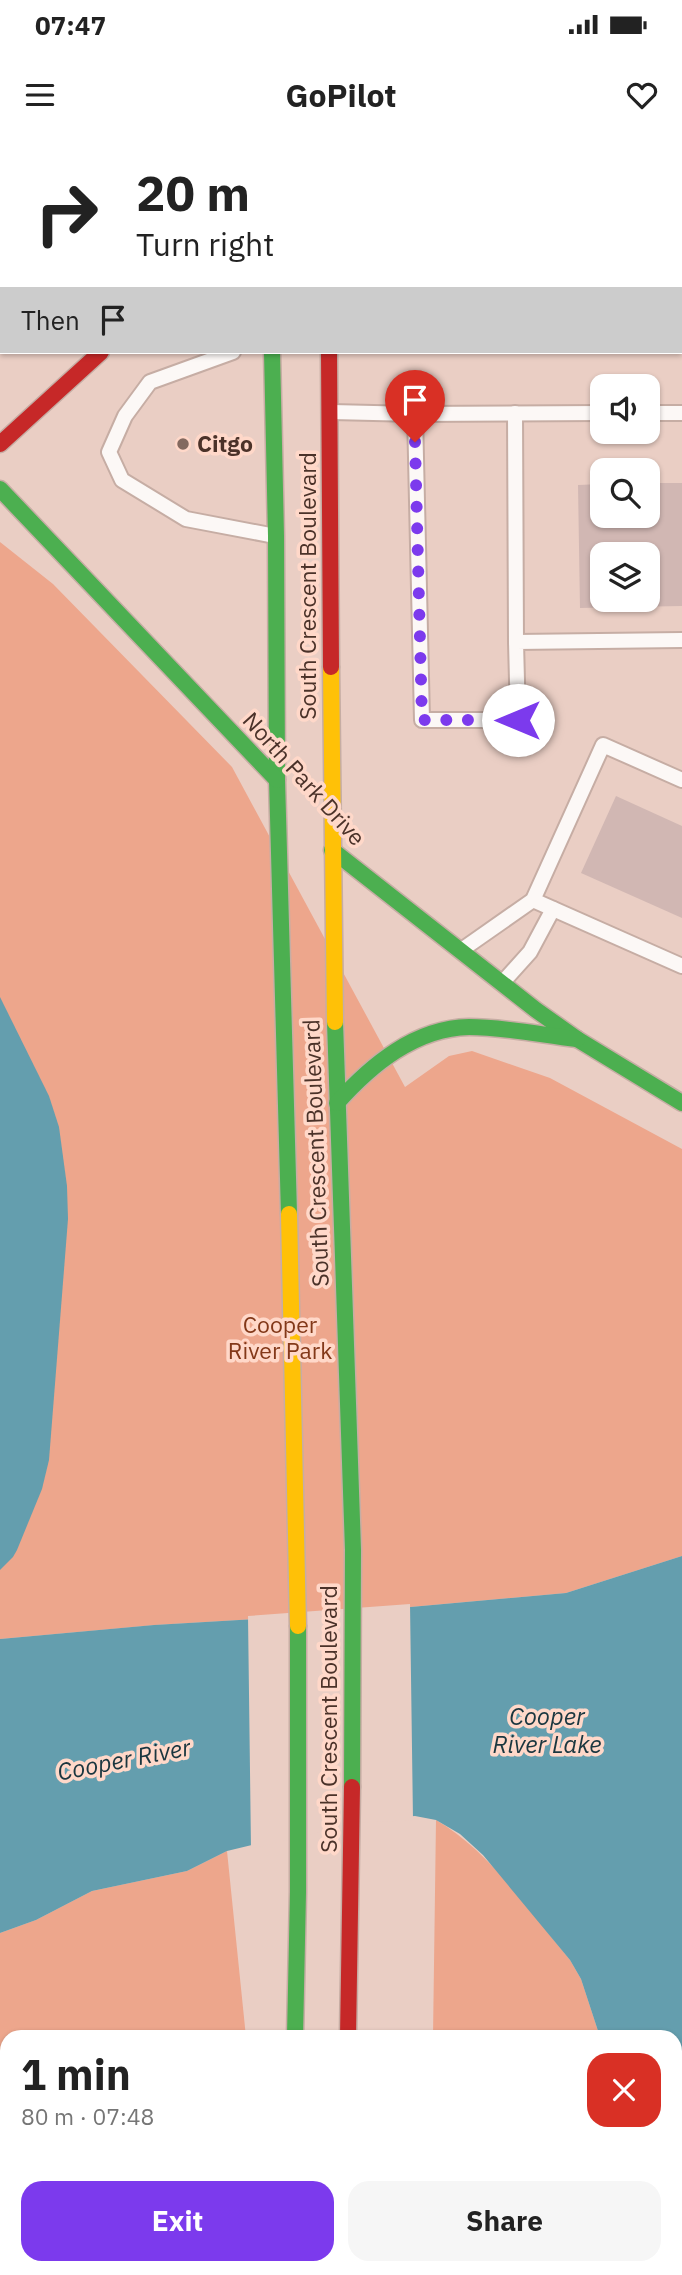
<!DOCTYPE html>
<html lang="en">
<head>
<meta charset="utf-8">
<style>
	:root { --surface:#fff; --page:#f6f6f6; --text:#222; --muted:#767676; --accent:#7c3aed }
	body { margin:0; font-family:"IBM Plex Sans",sans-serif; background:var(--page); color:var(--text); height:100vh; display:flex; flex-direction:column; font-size:26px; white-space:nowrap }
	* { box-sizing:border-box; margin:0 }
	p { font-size:23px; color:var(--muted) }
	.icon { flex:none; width:38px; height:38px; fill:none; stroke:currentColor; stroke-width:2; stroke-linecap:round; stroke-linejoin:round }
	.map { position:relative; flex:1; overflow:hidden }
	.panel { position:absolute; left:0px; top:1890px; width:682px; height:245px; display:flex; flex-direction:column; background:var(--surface); border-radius:21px 21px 0 0; box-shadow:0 2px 5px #0004 }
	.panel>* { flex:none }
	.banner { position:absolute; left:0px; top:0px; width:682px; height:214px; box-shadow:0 2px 5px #0004; background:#fff; color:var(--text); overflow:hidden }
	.controls { position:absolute; left:590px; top:234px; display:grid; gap:14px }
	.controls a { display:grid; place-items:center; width:70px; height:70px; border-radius:14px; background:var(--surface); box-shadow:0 2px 5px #0004; font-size:35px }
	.pin { position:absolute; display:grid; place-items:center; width:60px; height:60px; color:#fff; margin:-72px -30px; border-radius:50% 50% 50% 0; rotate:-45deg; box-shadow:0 0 7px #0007 }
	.pin .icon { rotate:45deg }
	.me { position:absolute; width:77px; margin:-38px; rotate:270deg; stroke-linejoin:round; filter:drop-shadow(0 0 5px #0008) }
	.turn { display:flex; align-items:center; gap:24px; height:147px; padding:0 21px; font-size:32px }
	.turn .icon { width:91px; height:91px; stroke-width:2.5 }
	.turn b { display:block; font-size:49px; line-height:60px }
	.then { display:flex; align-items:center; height:66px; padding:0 21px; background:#0003; gap:14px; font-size:26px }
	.round { display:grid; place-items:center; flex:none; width:74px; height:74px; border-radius:21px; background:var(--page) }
	.head { display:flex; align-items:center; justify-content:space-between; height:119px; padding:0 21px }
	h1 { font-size:42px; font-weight:700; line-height:52px }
	.primary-button { display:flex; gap:14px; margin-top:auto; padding:14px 21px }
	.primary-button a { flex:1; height:80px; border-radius:21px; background:var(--accent); color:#fff; font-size:28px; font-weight:700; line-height:80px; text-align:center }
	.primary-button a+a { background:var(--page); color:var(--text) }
	.status { display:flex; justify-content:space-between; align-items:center; height:49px; padding:0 35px; background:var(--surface); direction:ltr }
	.status svg { height:19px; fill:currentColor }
	header { display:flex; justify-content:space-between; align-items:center; height:91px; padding:0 21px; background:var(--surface); font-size:32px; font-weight:700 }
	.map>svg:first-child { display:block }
	.green { fill:#eda68c }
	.water { fill:#649eae }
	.pier { fill:#eacec4 }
	.building { fill:#d1b7b3; fill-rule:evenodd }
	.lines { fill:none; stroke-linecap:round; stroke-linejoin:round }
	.lane-casing { stroke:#c6ada4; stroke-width:18 }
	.fast-casing { stroke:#c6ada4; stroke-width:19 }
	.slow-casing { stroke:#c6ada4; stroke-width:19 }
	.jam-casing { stroke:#c6ada4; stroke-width:19 }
	.lane { stroke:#fcf8f6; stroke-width:14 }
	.fast { stroke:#4caf50; stroke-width:16 }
	.slow { stroke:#ffc107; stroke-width:16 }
	.jam { stroke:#c62828; stroke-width:16 }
	.route { stroke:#7c3aed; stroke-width:12; stroke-dasharray:0 21.6 }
	.poi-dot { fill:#83695f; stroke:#ffd8c9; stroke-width:2.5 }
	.labels { text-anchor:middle; stroke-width:7; stroke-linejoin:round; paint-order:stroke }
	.poi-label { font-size:23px; font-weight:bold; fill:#4b3229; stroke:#ffd8c9; text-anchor:start }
	.street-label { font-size:23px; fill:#4b3229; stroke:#ffd8c9 }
	.park-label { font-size:23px; fill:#833819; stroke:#ffd8c9 }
	.water-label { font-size:24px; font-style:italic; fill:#1a363f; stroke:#ffd8c9 }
</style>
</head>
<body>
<div class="status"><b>07:47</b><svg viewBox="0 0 49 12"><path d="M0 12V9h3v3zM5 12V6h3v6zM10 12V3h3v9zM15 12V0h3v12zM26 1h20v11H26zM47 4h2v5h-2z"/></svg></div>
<header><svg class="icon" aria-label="menu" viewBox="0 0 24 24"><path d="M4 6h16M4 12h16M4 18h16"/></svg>GoPilot<svg class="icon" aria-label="heart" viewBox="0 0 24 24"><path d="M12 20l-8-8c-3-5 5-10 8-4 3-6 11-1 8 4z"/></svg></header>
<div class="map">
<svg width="682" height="2135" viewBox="0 0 682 2135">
	<rect width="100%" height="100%" fill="#eacec4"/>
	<g class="green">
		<path d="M 0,402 L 53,444 L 232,627 L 405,947 L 449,916 L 472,911 L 550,938 L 682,1009 L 682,1416 L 566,1453 L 322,1475 L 155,1485 L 0,1499 Z"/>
		<path d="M 436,1680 C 492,1713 529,1771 570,1820 L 581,1839 L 600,1897 L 433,1897 Z"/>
		<path d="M 227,1711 L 246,1897 L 7,1897 L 7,2128 L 233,2128 L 232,2135 L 0,2135 L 0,1793 L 36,1780 L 92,1751 L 187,1731 Z"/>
		<path d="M 676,2044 L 682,2049 L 682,2076 L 678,2080 L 682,2083 L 682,2135 L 418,2135 L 419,2128 L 676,2128 Z"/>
	</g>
	<g class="water">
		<path d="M 0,857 L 49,956 L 59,987 L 67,1046 L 68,1079 L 49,1320 L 42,1349 L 17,1410 L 13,1417 L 0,1430 Z"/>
		<path d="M 682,1416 L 682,2049 L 676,2045 L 676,1897 L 600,1897 L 581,1839 L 570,1820 L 483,1715 L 460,1694 L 436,1680 L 415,1676 L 357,1680 L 227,1711 L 187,1731 L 92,1751 L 36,1780 L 0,1793 L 0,1499 L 154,1485 L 322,1475 L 566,1453 Z"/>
	</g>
	<path class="pier" d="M 410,1464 L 413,1680 L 357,1683 L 251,1709 L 248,1476 Z"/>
	<g class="building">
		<path d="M 648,343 L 682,343 L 682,466 L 580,468 L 578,345 L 602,344 L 602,376 L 648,376 ZM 602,415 L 648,415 L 648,460 L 602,460 Z"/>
		<path d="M 616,656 L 682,686 L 682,778 L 581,733 Z"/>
	</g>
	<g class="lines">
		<g class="lane-casing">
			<g id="lane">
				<path d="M 407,0 L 407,2"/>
				<path d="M 672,0 L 673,2"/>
				<path d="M 129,2 L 129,0"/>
				<path d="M 681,56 L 682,68"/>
				<path d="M 681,114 L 682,114"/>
				<path d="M 0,158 L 2,158"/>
				<path d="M 233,212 L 150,242 L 125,276 L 109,312 L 122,340 L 186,379 L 275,396"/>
				<path d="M 332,272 L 415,274"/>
				<path d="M 515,273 L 516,502"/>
				<path d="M 602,273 L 415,274 L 422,580 L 518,580 L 516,502 L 682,500"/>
				<path d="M 648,273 L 682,273"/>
				<path d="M 533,760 L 682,826"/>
				<path d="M 463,809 L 533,760 L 603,605 L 682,640"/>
				<path d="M 503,842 L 530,812 L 553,769"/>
			</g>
		</g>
		<g class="fast-casing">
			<g id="fast">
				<path d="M 269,0 L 269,2"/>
				<path d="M 272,212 L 276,396 L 277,640 L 289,1074"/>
				<path d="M 0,349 L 277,640"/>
				<path d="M 332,710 L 536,870 L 577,899 L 682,963"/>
				<path d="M 335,882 L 353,1410 L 352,1647"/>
				<path d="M 337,963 C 371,925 415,888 469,887 C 505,887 542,895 577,899"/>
				<path d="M 295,1897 L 298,1752 L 298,1486"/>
			</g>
		</g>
		<g class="slow-casing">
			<g id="slow">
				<path d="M 229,0 L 229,2"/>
				<path d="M 326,0 L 326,2"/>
				<path d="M 331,527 L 335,882"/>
				<path d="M 289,1074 L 298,1486"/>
				<path d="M 336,2135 L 337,2128"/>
			</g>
		</g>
		<g class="jam-casing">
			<g id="jam">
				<path d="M 329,212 L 331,527"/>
				<path d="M 0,304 L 101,212"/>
				<path d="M 348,1897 L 352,1647"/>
				<path d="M 291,2128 L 291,2135"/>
			</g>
		</g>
		<use href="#lane" class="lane"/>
		<use href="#fast" class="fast"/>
		<use href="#slow" class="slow"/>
		<use href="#jam" class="jam"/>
	</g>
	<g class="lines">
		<path class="route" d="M 415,302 L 422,580 L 518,580"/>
	</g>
	<circle class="poi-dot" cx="183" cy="304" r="7"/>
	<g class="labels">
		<g class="poi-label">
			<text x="197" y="312">Citgo</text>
		</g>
		<g class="street-label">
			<text transform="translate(308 446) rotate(-90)" y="8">South Crescent Boulevard</text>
			<text transform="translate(304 639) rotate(48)" y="8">North Park Drive</text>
			<text transform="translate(316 1013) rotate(-92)" y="8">South Crescent Boulevard</text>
			<text transform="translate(329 1579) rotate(-90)" y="8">South Crescent Boulevard</text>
		</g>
		<g class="park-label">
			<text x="280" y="1193">Cooper<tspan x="280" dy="26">River Park</tspan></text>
		</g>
		<g class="water-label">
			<text x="547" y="1585">Cooper<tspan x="547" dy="28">River Lake</tspan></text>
			<text transform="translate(124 1620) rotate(-11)" y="8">Cooper River</text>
		</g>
	</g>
</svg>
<div class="controls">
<a><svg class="icon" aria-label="sound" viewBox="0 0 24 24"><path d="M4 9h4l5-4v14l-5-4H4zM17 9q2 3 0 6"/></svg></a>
<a><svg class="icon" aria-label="search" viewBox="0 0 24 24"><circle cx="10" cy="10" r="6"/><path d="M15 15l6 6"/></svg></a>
<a><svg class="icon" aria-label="layers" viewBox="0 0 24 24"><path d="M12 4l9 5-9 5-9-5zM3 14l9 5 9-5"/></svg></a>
</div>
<div class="pin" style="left:415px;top:302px;background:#d93025"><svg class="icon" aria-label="arrive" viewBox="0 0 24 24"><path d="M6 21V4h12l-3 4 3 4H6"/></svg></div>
<svg class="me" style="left:518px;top:580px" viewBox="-20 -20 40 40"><circle r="19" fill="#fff"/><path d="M0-13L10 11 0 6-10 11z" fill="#7c3aed"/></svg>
<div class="banner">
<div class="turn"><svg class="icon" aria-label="right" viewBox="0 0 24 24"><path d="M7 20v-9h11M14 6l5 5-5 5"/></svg><div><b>20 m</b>Turn right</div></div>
<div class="then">Then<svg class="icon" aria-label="arrive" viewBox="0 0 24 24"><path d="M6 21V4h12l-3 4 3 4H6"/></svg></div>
</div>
<section class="panel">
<div class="head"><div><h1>1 min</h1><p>80 m · 07:48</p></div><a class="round" style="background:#d93025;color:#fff"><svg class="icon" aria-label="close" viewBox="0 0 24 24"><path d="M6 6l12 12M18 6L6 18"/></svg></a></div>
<div class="primary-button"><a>Exit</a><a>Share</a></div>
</section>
</div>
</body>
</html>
